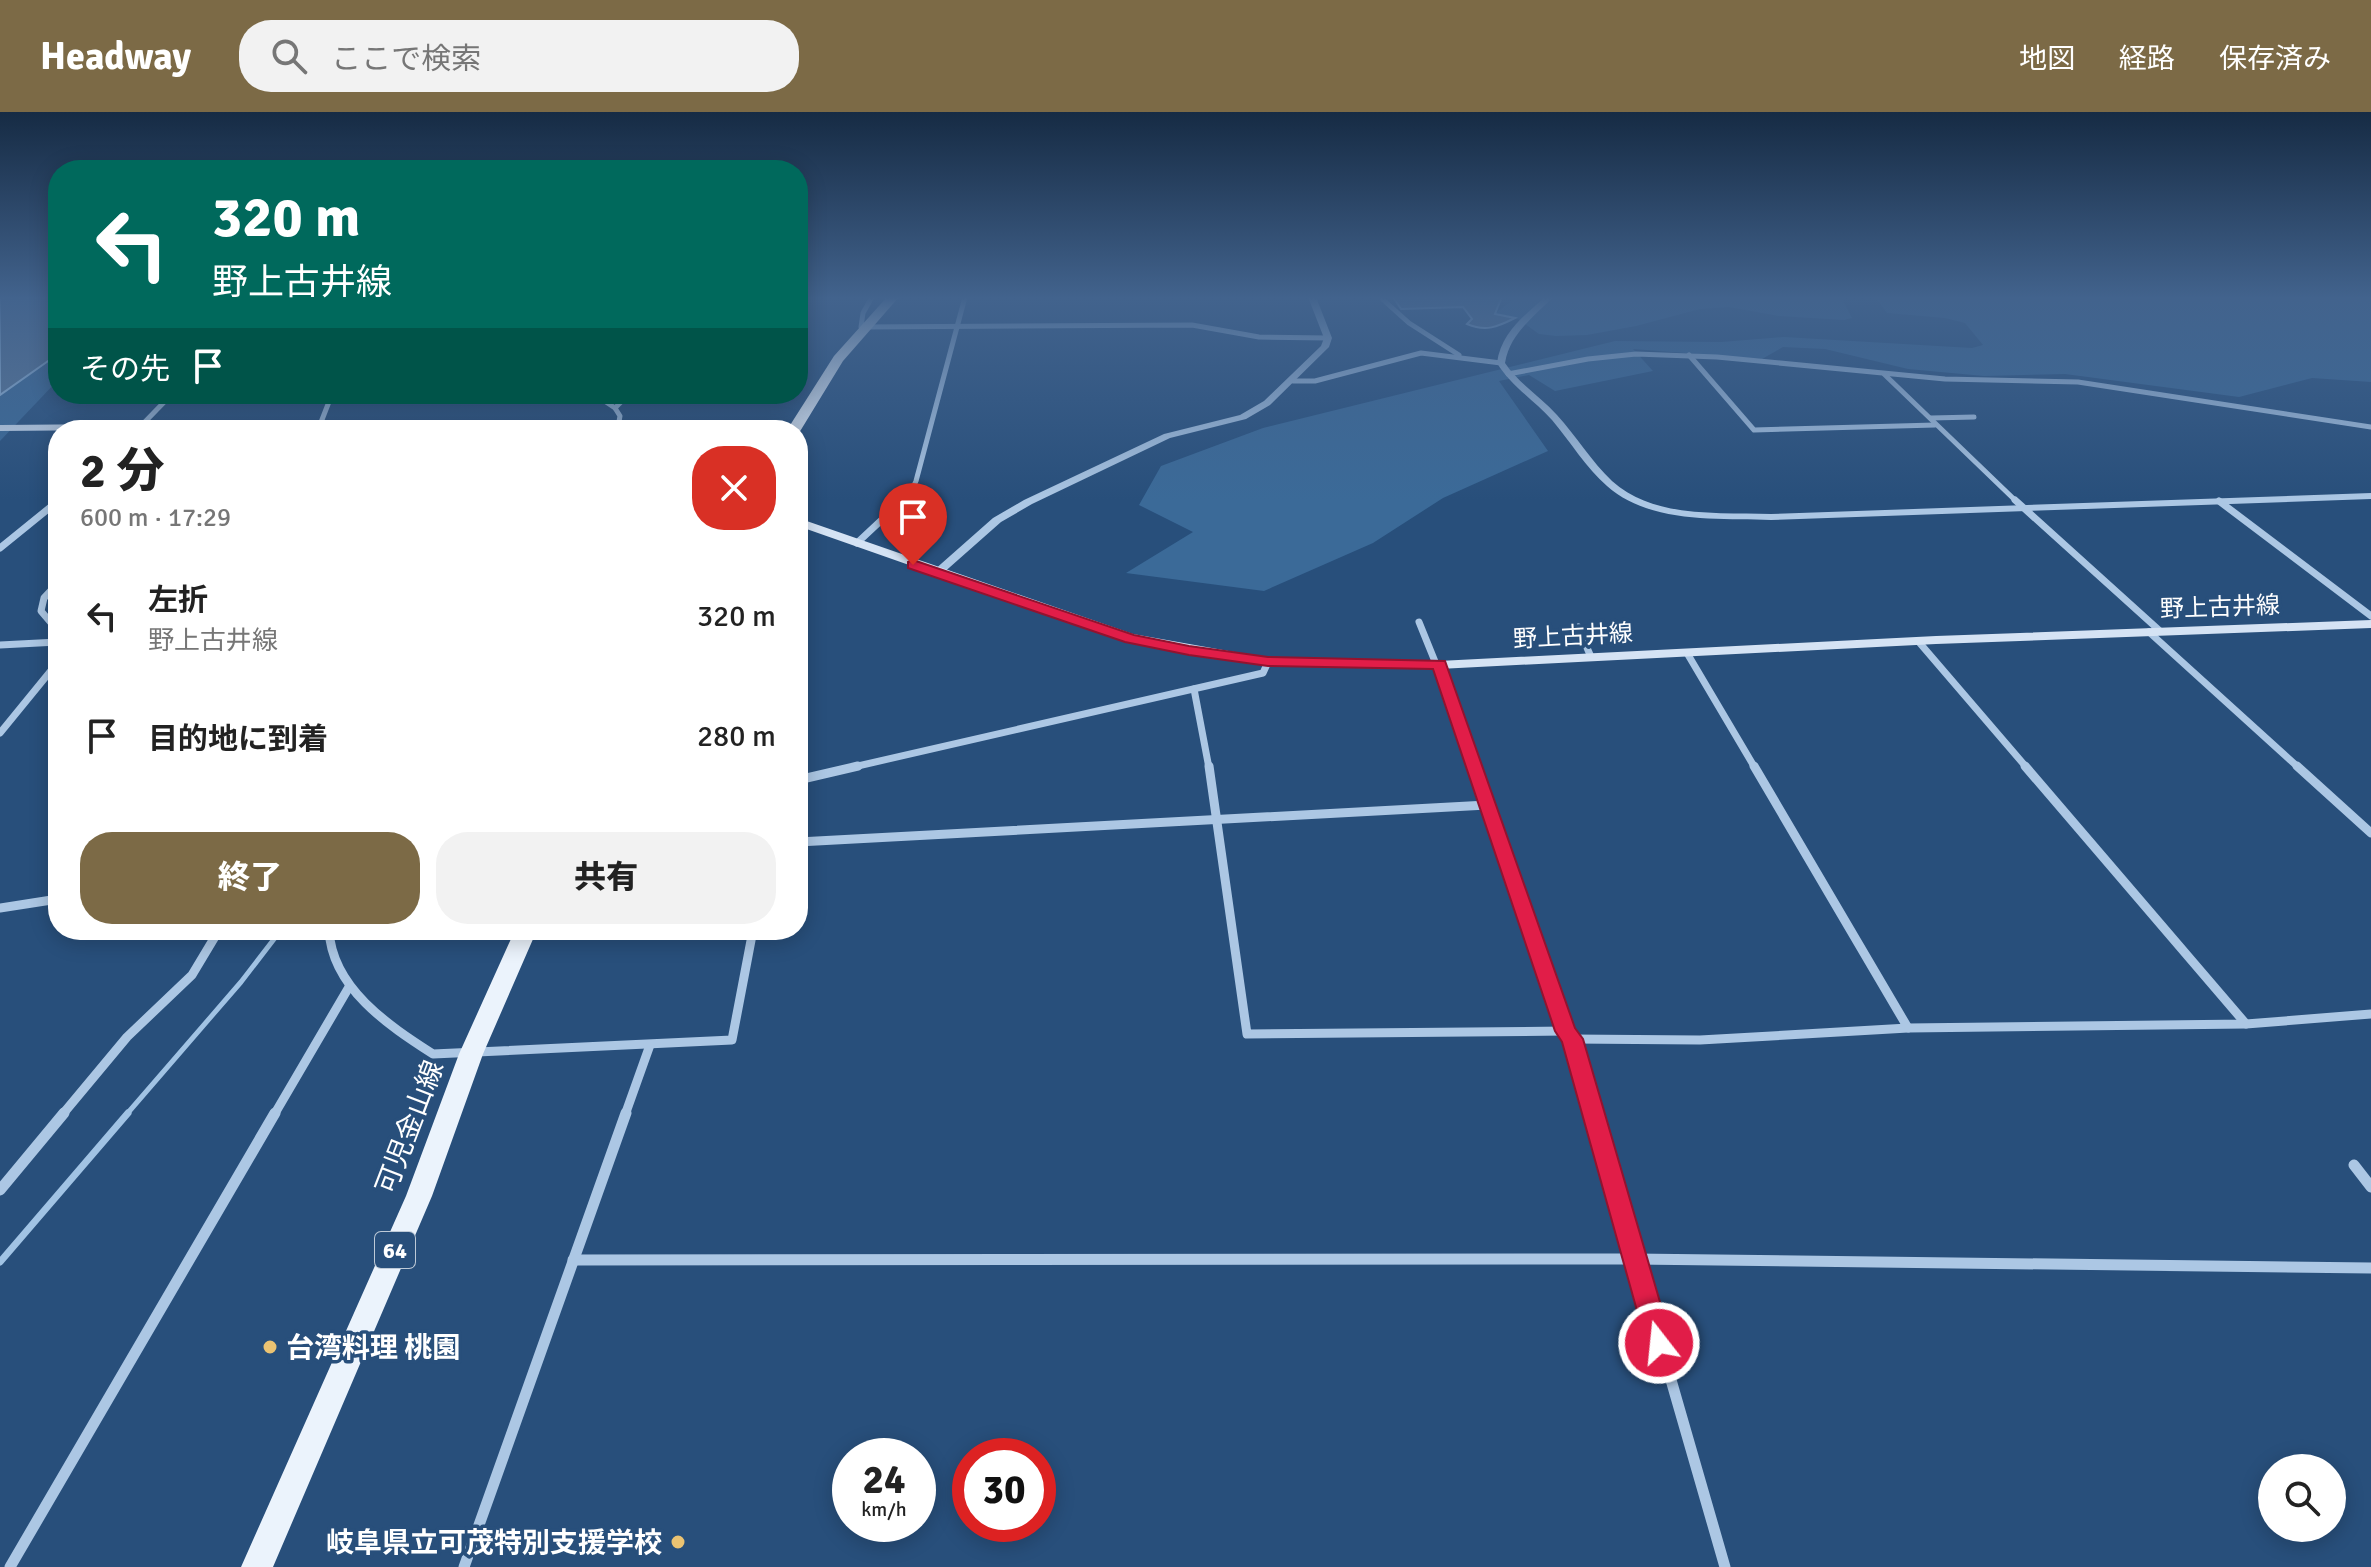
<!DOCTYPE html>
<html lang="ja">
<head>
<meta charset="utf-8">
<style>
	:root { --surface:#fff; --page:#f2f2f2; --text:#222; --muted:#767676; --accent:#7c6a46 }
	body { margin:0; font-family:Signika,"Noto Sans JP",sans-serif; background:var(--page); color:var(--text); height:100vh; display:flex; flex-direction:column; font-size:30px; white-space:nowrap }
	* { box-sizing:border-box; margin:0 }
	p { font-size:26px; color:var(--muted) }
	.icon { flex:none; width:44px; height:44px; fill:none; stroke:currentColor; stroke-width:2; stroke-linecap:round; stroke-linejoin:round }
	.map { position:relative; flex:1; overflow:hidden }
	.details { position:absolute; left:48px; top:308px; width:760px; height:520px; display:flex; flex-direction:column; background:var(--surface); border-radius:32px; box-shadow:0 4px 20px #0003 }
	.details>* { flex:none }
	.guide { position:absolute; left:48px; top:48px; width:760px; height:244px; border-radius:32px; box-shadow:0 4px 20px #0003; background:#00695c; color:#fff; overflow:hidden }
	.controls { position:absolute; left:2258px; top:1342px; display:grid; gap:16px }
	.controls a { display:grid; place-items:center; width:88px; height:88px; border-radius:50%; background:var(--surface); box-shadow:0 4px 20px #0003; font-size:40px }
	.speed { position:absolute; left:832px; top:1326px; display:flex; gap:16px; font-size:40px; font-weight:700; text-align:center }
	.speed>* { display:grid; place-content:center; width:104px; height:104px; border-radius:50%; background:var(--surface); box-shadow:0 4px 20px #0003; line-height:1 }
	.speed small { font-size:20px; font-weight:400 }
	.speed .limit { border:12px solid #d22; background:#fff; color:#111 }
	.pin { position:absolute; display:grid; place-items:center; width:68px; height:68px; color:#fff; margin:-82px -34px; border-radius:50% 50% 50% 0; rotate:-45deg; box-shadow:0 0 8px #0007 }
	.pin .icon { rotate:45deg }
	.me { position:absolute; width:88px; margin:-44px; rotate:344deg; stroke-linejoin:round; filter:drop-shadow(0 0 6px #0008) }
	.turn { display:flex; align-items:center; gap:28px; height:168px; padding:0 32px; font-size:36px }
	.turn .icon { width:104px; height:104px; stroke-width:2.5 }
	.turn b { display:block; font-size:56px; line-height:68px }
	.then { display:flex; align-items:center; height:76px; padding:0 32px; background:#0003; gap:16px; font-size:30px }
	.round { display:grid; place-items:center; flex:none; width:84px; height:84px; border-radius:32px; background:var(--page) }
	.head { display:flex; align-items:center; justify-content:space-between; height:136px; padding:0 32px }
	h1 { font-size:48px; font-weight:800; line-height:60px }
	.primary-button { display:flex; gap:16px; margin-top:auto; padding:16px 32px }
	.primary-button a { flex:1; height:92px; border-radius:32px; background:var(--accent); color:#fff; font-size:32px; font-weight:800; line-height:92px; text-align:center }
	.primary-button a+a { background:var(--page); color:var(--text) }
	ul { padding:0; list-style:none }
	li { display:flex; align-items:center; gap:24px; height:120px; padding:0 32px }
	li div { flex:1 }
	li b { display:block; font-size:30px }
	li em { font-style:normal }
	header { display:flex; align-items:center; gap:48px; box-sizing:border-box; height:112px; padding:0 40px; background:var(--accent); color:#fff }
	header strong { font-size:38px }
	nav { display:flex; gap:44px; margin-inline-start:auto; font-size:28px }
	.search { width:560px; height:72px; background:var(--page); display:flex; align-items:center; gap:20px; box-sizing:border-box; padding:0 28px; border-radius:32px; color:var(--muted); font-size:30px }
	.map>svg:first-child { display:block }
	.green { fill:#3b6a98 }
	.water { fill:#5d7898; stroke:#a1c3e4; stroke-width:2 }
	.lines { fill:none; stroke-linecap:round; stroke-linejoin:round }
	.stream-far1 { stroke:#a1c3e4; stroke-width:5 }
	.stream { stroke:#a1c3e4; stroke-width:7 }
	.minor-far3 { stroke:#acc7e4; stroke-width:5 }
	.minor-far2 { stroke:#acc7e4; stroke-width:7 }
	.minor-far1 { stroke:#acc7e4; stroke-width:9 }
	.minor { stroke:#acc7e4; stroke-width:11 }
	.tertiary { fill:#acc7e4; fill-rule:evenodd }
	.secondary { fill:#d5e3f4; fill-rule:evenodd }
	.primary { fill:#ebf3fc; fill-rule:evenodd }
	.route { fill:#e11d48; stroke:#92132f; stroke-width:2 }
	.poi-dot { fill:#ebc372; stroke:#284f7b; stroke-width:3 }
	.labels { text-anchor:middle; stroke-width:7; stroke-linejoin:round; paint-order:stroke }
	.shield { fill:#284f7b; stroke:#becad7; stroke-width:2 }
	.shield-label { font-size:22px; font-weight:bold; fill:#fff }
	.street-label { font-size:24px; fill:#fff; stroke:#284f7b }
	.near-street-label { font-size:28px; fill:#fff; stroke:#284f7b }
	.near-poi-label { font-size:28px; font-weight:bold; fill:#fff; stroke:#284f7b; text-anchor:start }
</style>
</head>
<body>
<header>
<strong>Headway</strong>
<div class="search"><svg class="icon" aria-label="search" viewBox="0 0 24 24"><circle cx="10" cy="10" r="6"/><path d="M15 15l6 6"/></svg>ここで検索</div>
<nav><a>地図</a><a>経路</a><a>保存済み</a></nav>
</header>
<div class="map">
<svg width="2371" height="1455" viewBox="0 0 2371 1455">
	<rect width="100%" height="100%" fill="#284f7b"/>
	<g class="green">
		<path d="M 1517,185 L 1841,185 L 1852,206 L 1844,208 L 1779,204 L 1729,195 L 1700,197 L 1636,214 L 1587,223 L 1556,224 L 1539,222 L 1518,207 L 1494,202 Z"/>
		<path d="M 1875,185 L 2371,185 L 2371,270 L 2312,266 L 2239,285 L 2065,262 L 1984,264 L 1908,257 L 1825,237 L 1783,235 L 1762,247 L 1633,237 L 1653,259 L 1555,279 L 1529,263 L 1499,269 L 1548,339 L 1443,386 L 1373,431 L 1264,479 L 1126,461 L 1193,420 L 1139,393 L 1161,354 L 1263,316 L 1615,229 L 1721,230 L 1784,225 L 1972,236 L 1983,233 L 1965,211 L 1945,206 L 1887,201 Z"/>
		<path d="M 58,242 L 58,268 L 0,329 L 0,283 Z"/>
	</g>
	<g class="water">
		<path d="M 0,185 L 58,185 L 58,242 L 0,283 Z"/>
		<path d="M 1393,185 L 1506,185 L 1501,187 L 1495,202 L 1515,206 C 1497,215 1486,220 1467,212 L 1472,207 L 1463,195 L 1401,197 Z"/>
	</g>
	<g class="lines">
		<path class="stream-far1" d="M 126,1003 L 241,870 L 281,818"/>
		<path class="stream" d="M 0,1150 L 128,1001"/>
		<g class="minor-far3">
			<path d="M 872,185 L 863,201 L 861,215 L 1192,213 L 1259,225 L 1328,226"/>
			<path d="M 1380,185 L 1409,211 L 1459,243"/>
			<path d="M 1689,243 L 1754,318 L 1935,313"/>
			<path d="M 1508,262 L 1588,247 L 1636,242 L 1717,245 L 1945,267 L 2078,270 L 2371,315"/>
			<path d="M 1884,262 L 2017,390"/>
			<path d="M 1293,269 L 1315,269 L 1421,241 L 1501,251"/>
			<path d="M 594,282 L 615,296 L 620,304 L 618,315"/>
			<path d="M 615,296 L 629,282"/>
			<path d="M 1931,306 L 1974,305"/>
			<path d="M 137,318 L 172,282"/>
			<path d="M 318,318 L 332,282"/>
			<path d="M 900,390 L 911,380 L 916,369 L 965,185"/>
		</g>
		<g class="minor-far2">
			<path d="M 2015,388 L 2160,519"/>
			<path d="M 2219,389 L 2371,504"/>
			<path d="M 857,431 L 903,388"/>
			<path d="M 0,436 L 58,389"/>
			<path d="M 58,471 L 44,486 L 41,499 L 58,519"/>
			<path d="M 1419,510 L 1436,552"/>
			<path d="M 1578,515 L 1591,545"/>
			<path d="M 2149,520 L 2299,656"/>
			<path d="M 1918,529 L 2027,656"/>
			<path d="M 0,533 L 58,530"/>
			<path d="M 1687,541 L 1755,656"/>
			<path d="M 1439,553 L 1475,656"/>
			<path d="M 1194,577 L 1209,656"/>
			<path d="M 0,621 L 58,550"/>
			<path d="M 849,656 L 1263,561 L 1268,550"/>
		</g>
		<g class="minor-far1">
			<path d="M 1209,654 L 1247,922 L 1566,919"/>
			<path d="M 1474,654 L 1566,919 L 1572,927 L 1594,1003"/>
			<path d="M 1754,654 L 1908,916"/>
			<path d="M 2025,654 L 2246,912"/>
			<path d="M 2297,654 L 2371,721"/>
			<path d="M 798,668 L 858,654"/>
			<path d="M 798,730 L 1487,693"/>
			<path d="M 0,796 L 58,787"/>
			<path d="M 329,818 C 332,876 388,913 433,942 L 732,928 L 753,818"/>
			<path d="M 1572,927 L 1700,928 L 1908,916 L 2246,912 L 2371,902"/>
			<path d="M 62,1003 L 127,925 L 192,863 L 219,818"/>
			<path d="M 274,1003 L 349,875"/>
			<path d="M 625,1003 L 650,933"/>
		</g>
		<g class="minor">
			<path d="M 1594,1001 L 1725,1455"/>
			<path d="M 2354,1053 L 2371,1075"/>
			<path d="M 0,1078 L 64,1001"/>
			<path d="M 573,1148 L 1634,1147 L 2371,1156"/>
			<path d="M 10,1455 L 275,1001"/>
			<path d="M 464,1455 L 626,1001"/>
		</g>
		<g class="tertiary">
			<path d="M 1308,185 L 1316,185 L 1332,226 L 1329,235 L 1270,293 L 1246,307 L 1170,326 L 1032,392 L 1001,410 L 941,463 L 933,463 L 933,459 L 993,406 L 1024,388 L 1164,322 L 1240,303 L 1264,289 L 1321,234 L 1324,226 Z"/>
			<path d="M 1545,185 L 1553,185 C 1533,206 1510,221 1505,251 C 1519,272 1541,285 1557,303 C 1576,324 1592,350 1612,369 C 1654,407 1719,400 1771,402 L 2371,381 L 2371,387 L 1771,408 C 1717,406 1650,412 1607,374 C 1586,356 1570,329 1552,308 C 1534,288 1511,274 1497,251 C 1501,221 1524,204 1545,185 Z"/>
		</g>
		<g class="secondary">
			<path d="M 469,309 L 587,310 L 634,315 L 639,318 L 469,315 L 0,319 L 0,313 Z"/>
			<path d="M 798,406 L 1133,522 L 1268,546 L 1439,549 L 1936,524 L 2371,508 L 2371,516 L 1936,532 L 1439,557 L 1268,554 L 1125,529 L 798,414 Z"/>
		</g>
		<g class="primary">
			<path d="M 887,185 L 899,185 L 843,249 L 799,321 L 798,318 L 787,318 L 834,244 Z"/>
			<path d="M 515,818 L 537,818 L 483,942 L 432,1084 L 273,1455 L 241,1455 L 406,1084 L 459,942 Z"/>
		</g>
	</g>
	<linearGradient id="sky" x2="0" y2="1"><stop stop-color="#162b44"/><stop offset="0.48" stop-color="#42638d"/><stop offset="1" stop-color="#42638d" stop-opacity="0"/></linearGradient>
	<rect width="2371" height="388" fill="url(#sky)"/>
	<path class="route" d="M 913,448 L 1134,523 L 1189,534 L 1268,545 L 1445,549 L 1575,916 L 1583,927 L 1672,1231 L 1668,1240 L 1659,1243 L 1650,1240 L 1646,1231 L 1562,930 L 1555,919 L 1433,557 L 1268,554 L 1189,543 L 1125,530 L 908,456 L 908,450 Z"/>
	<g class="poi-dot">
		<circle cx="270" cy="1235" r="8"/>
		<circle cx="678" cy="1430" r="8"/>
	</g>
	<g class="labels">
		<rect class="shield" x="375" y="1120" width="40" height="36" rx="6"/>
		<g class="shield-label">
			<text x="395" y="1146">64</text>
		</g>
		<g class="street-label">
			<text transform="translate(2220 495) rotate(-2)" y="8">野上古井線</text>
			<text transform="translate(1573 524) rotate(-3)" y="8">野上古井線</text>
		</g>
		<g class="near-street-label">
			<text transform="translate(409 1015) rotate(-69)" y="10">可児金山線</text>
		</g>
		<g class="near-poi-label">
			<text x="286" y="1245">台湾料理 桃園</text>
			<text x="662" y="1440" text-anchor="end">岐阜県立可茂特別支援学校</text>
		</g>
	</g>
</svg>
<div class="controls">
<a><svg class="icon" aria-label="search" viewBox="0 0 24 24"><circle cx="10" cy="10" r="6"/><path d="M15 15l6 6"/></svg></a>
</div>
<div class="speed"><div>24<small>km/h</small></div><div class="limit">30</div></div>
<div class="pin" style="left:913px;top:453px;background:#d93025"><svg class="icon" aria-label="arrive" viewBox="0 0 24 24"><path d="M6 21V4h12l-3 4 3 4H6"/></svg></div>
<svg class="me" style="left:1659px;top:1231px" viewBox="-20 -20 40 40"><circle r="17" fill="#e11d48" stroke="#fff" stroke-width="3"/><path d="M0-11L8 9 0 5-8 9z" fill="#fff"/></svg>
<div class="guide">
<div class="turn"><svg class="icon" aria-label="left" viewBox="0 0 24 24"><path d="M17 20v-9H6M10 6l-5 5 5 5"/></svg><div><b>320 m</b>野上古井線</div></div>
<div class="then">その先<svg class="icon" aria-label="arrive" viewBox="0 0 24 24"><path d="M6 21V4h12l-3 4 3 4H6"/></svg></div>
</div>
<section class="details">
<div class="head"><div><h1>2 分</h1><p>600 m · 17:29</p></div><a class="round" style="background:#d93025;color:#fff"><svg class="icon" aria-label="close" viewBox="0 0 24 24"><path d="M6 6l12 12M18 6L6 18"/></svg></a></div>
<ul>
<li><svg class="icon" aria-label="left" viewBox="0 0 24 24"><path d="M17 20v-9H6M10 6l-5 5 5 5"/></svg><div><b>左折</b><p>野上古井線</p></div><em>320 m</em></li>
<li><svg class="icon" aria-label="arrive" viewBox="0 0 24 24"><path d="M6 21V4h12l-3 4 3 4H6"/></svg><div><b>目的地に到着</b></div><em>280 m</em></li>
</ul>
<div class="primary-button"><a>終了</a><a>共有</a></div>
</section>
</div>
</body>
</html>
